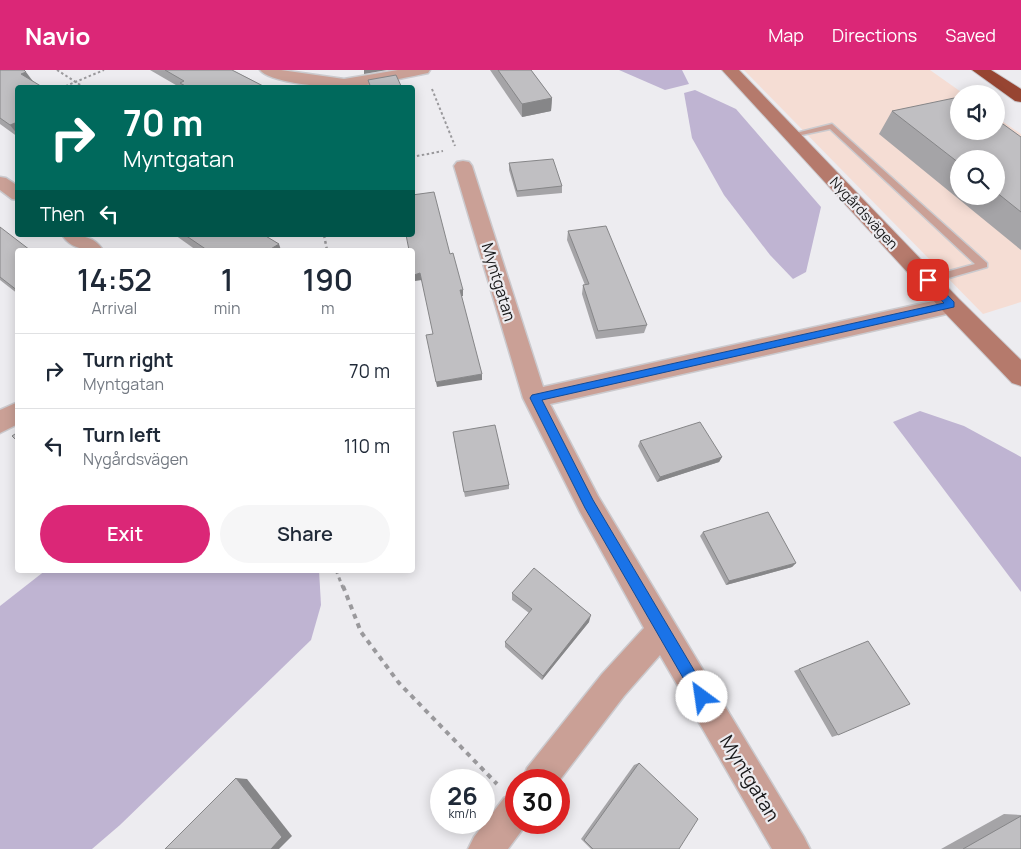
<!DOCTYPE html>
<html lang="en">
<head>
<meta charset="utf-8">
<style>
	:root { --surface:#fff; --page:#f6f6f7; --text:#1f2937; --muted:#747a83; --line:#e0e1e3; --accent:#db2777 }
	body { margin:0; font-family:Manrope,sans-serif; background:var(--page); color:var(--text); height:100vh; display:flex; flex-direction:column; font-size:19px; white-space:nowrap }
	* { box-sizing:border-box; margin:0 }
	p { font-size:16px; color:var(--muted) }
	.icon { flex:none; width:28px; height:28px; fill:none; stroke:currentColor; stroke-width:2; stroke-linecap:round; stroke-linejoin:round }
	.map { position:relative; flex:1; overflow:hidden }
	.sheet { position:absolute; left:15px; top:178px; width:400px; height:325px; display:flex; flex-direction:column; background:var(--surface); border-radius:5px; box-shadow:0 2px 12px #0003 }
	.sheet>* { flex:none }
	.top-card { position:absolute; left:15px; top:15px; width:400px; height:152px; border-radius:5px; box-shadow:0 2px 12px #0003; background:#00695c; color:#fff; overflow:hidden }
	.fabs { position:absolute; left:950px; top:15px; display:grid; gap:10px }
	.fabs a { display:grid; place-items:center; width:55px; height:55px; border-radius:50%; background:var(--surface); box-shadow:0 2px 12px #0003; font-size:25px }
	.speed { position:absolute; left:430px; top:699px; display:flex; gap:10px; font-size:25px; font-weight:700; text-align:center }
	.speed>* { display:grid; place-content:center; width:65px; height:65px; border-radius:50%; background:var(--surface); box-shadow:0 2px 12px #0003; line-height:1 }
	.speed small { font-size:12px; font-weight:400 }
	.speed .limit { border:8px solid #d22; background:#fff; color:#111 }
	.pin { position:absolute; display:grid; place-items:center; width:42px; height:42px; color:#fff; margin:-21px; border-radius:10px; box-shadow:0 2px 8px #0006 }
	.me { position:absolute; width:55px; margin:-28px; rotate:329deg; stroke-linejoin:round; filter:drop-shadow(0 0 4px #0008) }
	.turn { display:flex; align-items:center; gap:18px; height:105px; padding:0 25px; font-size:22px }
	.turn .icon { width:65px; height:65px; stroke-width:2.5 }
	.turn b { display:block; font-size:35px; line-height:42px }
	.then { display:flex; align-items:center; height:48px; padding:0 25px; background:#0003; gap:10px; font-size:19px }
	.eta { display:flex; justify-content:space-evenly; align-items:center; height:85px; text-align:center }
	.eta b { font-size:30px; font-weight:600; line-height:35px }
	.action { display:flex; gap:10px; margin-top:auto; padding:10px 25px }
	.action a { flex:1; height:58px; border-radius:30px; background:var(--accent); color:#fff; font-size:20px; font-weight:600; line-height:58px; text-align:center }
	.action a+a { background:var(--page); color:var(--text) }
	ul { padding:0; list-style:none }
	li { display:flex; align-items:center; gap:15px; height:75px; padding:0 25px; border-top:1px solid var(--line) }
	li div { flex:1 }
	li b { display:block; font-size:19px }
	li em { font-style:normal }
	header { display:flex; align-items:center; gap:30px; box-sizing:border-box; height:70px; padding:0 25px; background:var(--accent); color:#fff }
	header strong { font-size:24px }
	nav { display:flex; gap:28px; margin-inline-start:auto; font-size:18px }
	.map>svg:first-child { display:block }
	.commercial { fill:#f5ddd4; fill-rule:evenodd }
	.green { fill:#bfb4d2 }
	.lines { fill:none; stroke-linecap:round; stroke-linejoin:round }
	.lane-casing { stroke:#cbcace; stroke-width:3 }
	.street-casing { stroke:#cbcace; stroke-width:3 }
	.secondary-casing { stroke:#cbcace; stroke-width:2 }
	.highway-casing { stroke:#cbcace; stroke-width:2 }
	.path-far3 { stroke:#9a999c; stroke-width:2; stroke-dasharray:2.5 2.5; stroke-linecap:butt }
	.path-far2 { stroke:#9a999c; stroke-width:2.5; stroke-dasharray:3 3; stroke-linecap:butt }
	.path-far1 { stroke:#9a999c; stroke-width:3; stroke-dasharray:4 4; stroke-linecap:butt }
	.path { stroke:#9a999c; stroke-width:4; stroke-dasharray:5 5; stroke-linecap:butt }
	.lane { fill:#caa096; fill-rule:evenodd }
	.street { fill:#caa096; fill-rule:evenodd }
	.secondary { fill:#b57a6c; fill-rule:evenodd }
	.highway { fill:#974532; fill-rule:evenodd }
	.wall { fill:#a5a4a7; fill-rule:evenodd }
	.shaded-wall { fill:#868688 }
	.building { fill:#c0bfc2; stroke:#868688 }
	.route { fill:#1a73e8; stroke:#114b97 }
	.labels { text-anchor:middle; stroke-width:4.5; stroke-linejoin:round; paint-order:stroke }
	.far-street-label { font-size:14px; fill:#181819; stroke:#edecf0 }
	.street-label { font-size:16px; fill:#181819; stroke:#edecf0 }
	.near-street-label { font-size:19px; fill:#181819; stroke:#edecf0 }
</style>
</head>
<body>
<header>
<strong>Navio</strong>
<nav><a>Map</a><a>Directions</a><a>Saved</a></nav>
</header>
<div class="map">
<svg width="1021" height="779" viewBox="0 0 1021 779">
	<rect width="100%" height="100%" fill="#edecf0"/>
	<path class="commercial" d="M 744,0 L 930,0 L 964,24 L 959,24 L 959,61 L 996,61 L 996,47 L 1021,64 L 1021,232 L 983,244 ZM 959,89 L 996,89 L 996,126 L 959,126 Z"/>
	<g class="green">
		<path d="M 619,0 L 682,0 L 689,14 L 665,20 Z"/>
		<path d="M 695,20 L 736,39 L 821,137 L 806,202 L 793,209 L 770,185 L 724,125 L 692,68 L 684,23 Z"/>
		<path d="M 920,341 L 964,356 L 1021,387 L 1021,522 L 893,352 Z"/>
		<path d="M 46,500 L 319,500 L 321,535 L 311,570 L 120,755 L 92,779 L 0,779 L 0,536 Z"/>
	</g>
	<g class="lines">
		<g class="lane-casing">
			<path id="lane" d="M 832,54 L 987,193 L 987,197 L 928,214 L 924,212 L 924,208 L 975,194 L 830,59 L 792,67 L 788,65 Z"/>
		</g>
		<g class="street-casing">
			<g id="street">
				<path d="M 260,0 L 281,0 L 344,9 L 398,0 L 430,0 L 428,3 L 423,4 C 399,9 374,15 350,17 C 334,19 269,13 260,0 Z"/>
				<path d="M 463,91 L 469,92 L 472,96 L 543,317 L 951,227 L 958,230 L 961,235 L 958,240 L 951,243 L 550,334 L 598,426 L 804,767 L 810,779 L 772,779 L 660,585 L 624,626 L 559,711 L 522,710 L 527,698 L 602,604 L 644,558 L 580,442 L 523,328 L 454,96 L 457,92 Z"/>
				<path d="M 0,107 L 6,108 L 18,116 L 18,130 L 12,129 L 0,120 Z"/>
				<path d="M 62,165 C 79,165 93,165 103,180 C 86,180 72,180 62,165 Z"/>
				<path d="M 18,332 L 18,354 L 0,363 L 0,340 Z"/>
				<path d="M 516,723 L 516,752 L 528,752 L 508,779 L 468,779 L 474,767 L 504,728 Z"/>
			</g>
		</g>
		<g class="secondary-casing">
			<path id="secondary" d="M 722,0 L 739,0 L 959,229 L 1021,290 L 1021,316 L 1012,313 L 943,241 Z"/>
		</g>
		<g class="highway-casing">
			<path id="highway" d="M 972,0 L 991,0 L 1021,19 L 1021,32 L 1015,31 Z"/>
		</g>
		<g class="path-far3">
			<path d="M 57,0 L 85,18"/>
			<path d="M 61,18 L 104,0"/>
			<path d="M 432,19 L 455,76"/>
			<path d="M 412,87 L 443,81"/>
		</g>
		<path class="path-far2" d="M 324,165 L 327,180"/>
		<path class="path-far1" d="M 336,500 L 343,518"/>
		<path class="path" d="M 343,516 L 361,562 L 399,613 L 497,714"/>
		<use href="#lane" class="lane"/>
		<use href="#street" class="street"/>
		<use href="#secondary" class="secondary"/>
		<use href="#highway" class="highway"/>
	</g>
	<g class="wall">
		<path d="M 0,0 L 32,10 L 18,18 L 18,67 L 0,54 Z"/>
		<path d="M 150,0 L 232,0 L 267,18 L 181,18 Z"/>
		<path d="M 490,0 L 531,0 L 552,28 L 551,41 L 522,47 Z"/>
		<path d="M 892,41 L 1021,67 L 1021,180 L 879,64 ZM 959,89 L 996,89 L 996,126 L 959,126 Z"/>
		<path d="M 509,93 L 562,116 L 562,123 L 517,127 L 509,100 Z"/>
		<path d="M 0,157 L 18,180 L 18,224 L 0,210 Z"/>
		<path d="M 568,161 L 647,255 L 644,263 L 596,269 L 582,224 L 583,215 L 585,215 L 567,170 Z"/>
		<path d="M 175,165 L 264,165 L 281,180 L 196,180 Z"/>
		<path d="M 453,362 L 509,415 L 509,419 L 465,427 Z"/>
		<path d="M 640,371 L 722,387 L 719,392 L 657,412 L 638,376 Z"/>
		<path d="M 703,462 L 796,493 L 792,497 L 726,515 L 700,466 Z"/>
		<path d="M 512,523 L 589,552 L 542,610 L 505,577 L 505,572 L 529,543 L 512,530 Z"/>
		<path d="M 799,599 L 838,665 L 832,667 L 794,601 Z"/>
		<path d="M 639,693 L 679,779 L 591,779 L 581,769 L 634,695 Z"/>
		<path d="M 1004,744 L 1021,745 L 1021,779 L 941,779 Z"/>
	</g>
	<g class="shaded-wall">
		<path d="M 364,0 L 387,0 L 364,4 Z"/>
		<path d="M 26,2 L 35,14 L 21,4 Z"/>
		<path d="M 552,28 L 551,41 L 522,47 L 522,34 Z"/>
		<path d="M 15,53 L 18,57 L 18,65 L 10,55 Z"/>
		<path d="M 279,174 L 281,180 L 269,180 Z"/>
		<path d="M 420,203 L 422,210 L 415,211 L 414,205 Z"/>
		<path d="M 460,220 L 463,220 L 463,226 L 461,226 Z"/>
		<path d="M 482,304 L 482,310 L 437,317 L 436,312 Z"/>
		<path d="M 722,387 L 719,392 L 657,412 L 660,407 Z"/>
		<path d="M 796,493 L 792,497 L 726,515 L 729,511 Z"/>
		<path d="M 591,545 L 589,552 L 542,610 L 543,606 Z"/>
		<path d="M 236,708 L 247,709 L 292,766 L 279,779 L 271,779 Z"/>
	</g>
	<g class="building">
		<path d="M 0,0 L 24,0 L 26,2 L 21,4 L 44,18 L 18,18 L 18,55 L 15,53 L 10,55 L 0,48 Z"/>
		<path d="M 165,0 L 232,0 L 267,18 L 189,18 L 180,13 L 184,11 Z"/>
		<path d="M 498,0 L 531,0 L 552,28 L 522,34 Z"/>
		<path d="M 396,5 L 402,18 L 371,18 L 368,10 Z"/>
		<path d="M 959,27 L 959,61 L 996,61 L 996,49 L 1021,67 L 1021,142 L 996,122 L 996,89 L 959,89 L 959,93 L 892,41 Z"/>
		<path d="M 553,89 L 562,116 L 517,121 L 509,93 Z"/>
		<path d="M 434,122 L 450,184 L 453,183 L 463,220 L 460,220 L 482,304 L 436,312 L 426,265 L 433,264 L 420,203 L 414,205 L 412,198 L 412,180 L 409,180 L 406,165 L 412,165 L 412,125 Z"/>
		<path d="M 606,156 L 647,255 L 598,261 L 583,215 L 589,214 L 568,161 Z"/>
		<path d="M 0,157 L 30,180 L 18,180 L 18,221 L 0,207 Z"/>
		<path d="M 185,165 L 264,165 L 279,174 L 269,180 L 207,180 Z"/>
		<path d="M 700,352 L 722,387 L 660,407 L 640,371 Z"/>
		<path d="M 495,355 L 509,415 L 464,422 L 453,362 Z"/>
		<path d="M 18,362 L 18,372 L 12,366 Z"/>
		<path d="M 768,442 L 796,493 L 729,511 L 703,462 Z"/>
		<path d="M 534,498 L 591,545 L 543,606 L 505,572 L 532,539 L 512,523 Z"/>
		<path d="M 868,571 L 910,634 L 838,665 L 799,599 Z"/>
		<path d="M 639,693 L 698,749 L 679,779 L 593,779 L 584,770 Z"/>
		<path d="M 236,708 L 282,767 L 271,779 L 165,779 Z"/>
		<path d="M 1021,746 L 1021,779 L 963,779 Z"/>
	</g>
	<path class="route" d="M 928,207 L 931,208 L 954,232 L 954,237 L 542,330 L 593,430 L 707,622 L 709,627 L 707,632 L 702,634 L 697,632 L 585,438 L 530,328 L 532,325 L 944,233 L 924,212 L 924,208 Z"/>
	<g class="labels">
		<g class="far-street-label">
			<text transform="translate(864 143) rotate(47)" y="5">Nygårdsvägen</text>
		</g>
		<g class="street-label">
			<text transform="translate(499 212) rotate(73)" y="6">Myntgatan</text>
		</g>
		<g class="near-street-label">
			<text transform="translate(750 708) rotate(59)" y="7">Myntgatan</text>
		</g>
	</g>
</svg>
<div class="fabs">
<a><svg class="icon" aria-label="sound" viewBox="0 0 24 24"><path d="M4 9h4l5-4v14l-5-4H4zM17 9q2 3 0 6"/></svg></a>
<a><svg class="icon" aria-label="search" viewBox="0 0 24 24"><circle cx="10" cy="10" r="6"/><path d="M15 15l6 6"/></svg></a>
</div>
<div class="speed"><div>26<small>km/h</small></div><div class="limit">30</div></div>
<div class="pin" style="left:928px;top:210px;background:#d93025"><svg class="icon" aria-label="arrive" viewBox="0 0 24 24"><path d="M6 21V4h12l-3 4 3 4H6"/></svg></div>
<svg class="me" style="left:702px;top:627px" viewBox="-20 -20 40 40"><circle r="19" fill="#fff"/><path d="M0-13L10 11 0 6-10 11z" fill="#1a73e8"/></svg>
<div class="top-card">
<div class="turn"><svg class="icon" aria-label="right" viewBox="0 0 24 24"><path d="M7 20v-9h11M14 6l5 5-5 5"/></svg><div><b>70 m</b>Myntgatan</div></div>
<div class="then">Then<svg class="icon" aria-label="left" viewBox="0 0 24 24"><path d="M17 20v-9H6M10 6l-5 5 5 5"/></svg></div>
</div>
<section class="sheet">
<div class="eta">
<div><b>14:52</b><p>Arrival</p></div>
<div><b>1</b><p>min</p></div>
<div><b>190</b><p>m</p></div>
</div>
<ul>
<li><svg class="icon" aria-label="right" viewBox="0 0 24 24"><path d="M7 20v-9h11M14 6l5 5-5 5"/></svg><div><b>Turn right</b><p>Myntgatan</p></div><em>70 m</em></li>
<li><svg class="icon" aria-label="left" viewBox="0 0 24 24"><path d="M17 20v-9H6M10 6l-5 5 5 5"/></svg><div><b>Turn left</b><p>Nygårdsvägen</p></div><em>110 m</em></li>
</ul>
<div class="action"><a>Exit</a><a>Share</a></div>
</section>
</div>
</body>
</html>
